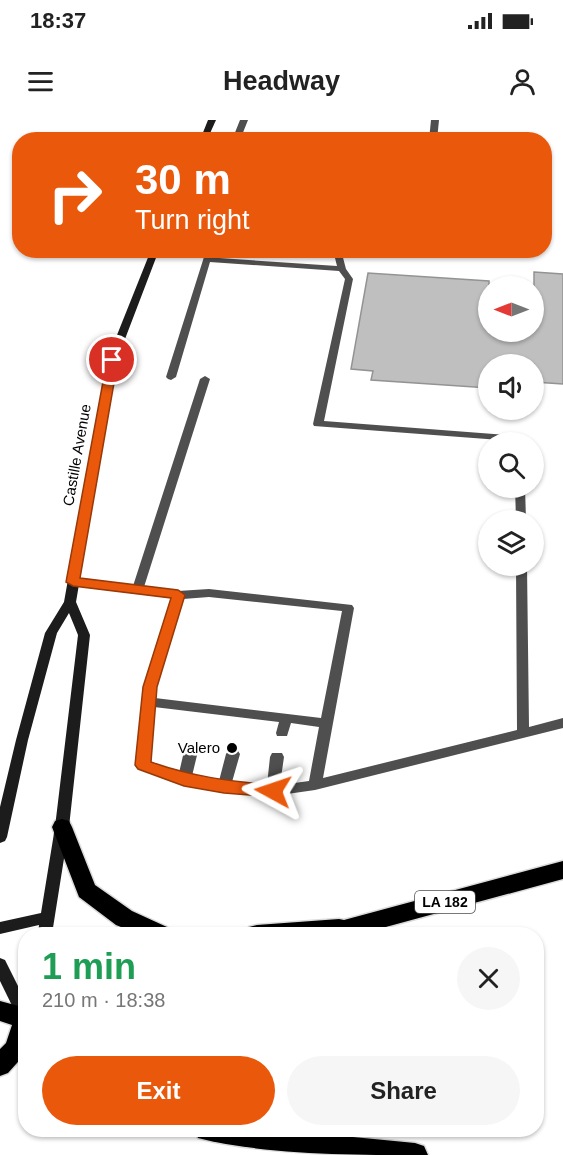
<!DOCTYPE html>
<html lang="en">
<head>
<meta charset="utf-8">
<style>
	:root { --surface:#fff; --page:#f6f6f6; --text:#222; --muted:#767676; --accent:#ea580c }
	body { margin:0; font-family:Arial,sans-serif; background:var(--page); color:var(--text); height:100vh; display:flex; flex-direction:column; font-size:22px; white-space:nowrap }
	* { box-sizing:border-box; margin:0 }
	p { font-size:20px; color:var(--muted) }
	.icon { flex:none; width:33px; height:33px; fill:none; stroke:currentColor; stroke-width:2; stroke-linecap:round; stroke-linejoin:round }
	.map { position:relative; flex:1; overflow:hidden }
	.panel { position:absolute; left:18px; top:807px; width:526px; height:210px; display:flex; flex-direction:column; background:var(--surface); border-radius:24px; box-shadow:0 2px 4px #0004 }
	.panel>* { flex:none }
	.banner { position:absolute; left:12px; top:12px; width:540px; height:126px; border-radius:24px; box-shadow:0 2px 4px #0004; background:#ea580c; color:#fff; overflow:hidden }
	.needle { width:39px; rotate:270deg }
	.tools { position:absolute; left:478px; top:156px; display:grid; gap:12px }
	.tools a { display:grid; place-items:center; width:66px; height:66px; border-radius:50%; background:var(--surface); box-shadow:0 2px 4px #0004; font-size:30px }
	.pin { position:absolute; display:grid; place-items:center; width:51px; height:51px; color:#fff; margin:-26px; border:3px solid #fff; border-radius:50%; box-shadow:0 2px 6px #0007 }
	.me { position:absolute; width:66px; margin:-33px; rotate:275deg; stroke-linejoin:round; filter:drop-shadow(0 0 4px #0008) }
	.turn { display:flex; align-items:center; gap:21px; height:126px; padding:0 24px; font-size:27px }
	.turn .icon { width:78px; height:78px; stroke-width:2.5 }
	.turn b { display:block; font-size:42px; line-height:51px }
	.round { display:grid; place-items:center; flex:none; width:63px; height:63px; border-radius:32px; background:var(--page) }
	.headline { display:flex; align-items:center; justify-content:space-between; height:102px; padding:0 24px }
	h1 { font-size:36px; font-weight:800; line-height:45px; color:#1e9e55 }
	.primary-button { display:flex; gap:12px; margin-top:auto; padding:12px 24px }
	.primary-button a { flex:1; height:69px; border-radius:36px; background:var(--accent); color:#fff; font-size:24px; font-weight:800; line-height:69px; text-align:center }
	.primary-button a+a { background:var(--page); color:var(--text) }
	.status { display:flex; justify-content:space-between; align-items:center; height:42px; padding:0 30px; background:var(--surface); direction:ltr }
	.status svg { height:16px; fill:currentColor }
	header { display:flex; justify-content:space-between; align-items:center; height:78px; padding:0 24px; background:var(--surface); font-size:27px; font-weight:800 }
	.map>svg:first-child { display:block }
	.building { fill:#bfbfbf; stroke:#939393; stroke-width:1.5 }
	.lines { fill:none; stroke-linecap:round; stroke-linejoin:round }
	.highway-casing { stroke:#dbdbdb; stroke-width:3 }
	.lane { fill:#4f4f4f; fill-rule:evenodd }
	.secondary { fill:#1c1c1c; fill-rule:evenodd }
	.highway { fill:#000; fill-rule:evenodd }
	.route { fill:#ea580c; stroke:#983908; stroke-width:1.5 }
	.poi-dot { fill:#000; stroke:#fff; stroke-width:2 }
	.labels { text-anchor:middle; stroke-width:5; stroke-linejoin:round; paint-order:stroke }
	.shield { fill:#fff; stroke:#4c4c4c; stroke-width:1.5 }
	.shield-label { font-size:14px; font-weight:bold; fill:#000 }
	.street-label { font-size:15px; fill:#000; stroke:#fff }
	.poi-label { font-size:15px; fill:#000; stroke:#fff; text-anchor:end }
</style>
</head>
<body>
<div class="status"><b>18:37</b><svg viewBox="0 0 49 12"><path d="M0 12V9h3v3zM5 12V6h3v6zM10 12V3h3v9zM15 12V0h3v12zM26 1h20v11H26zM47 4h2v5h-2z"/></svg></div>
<header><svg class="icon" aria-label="menu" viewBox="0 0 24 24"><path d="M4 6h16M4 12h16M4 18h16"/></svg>Headway<svg class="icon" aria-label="person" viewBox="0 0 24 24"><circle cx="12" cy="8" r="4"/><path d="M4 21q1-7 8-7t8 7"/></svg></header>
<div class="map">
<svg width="563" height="1035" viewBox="0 0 563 1035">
	<rect width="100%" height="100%" fill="#fff"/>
	<path class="building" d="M 534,152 L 563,154 L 563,264 L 534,262 L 534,244 L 489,244 L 489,268 L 371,260 L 373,251 L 351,249 L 368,153 L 489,161 L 489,212 L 534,212 Z"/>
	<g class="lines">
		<g class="highway-casing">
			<g id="highway">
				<path d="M 62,699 L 69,701 L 72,707 L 95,765 L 132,791 L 167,807 L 170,814 L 138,814 L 116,805 L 79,777 L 52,707 L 55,701 Z"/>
				<path d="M 563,741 L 563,759 L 360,814 L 246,814 L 249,807 L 257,805 L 339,799 L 344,800 Z"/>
				<path d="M 0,881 L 26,888 L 26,933 L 8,953 L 0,956 L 0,929 L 6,923 L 12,905 L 0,901 Z"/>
				<path d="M 195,1010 L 281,1010 L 415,1023 L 424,1026 L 428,1035 C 358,1035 263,1035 198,1018 Z"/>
			</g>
		</g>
		<g class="lane">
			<path d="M 240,0 L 248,0 L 240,20 L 232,20 Z"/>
			<path d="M 431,0 L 439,0 L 437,20 L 429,20 Z"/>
			<path d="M 333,130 L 341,130 L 346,149 L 353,159 L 324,301 L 520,316 L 524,317 L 525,322 L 314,306 L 313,304 L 345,159 L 339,151 L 210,142 L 176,257 L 171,260 L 168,259 L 166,257 L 204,137 L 337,146 Z"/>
			<path d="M 381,130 C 396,130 429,127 440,134 L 436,137 L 385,133 Z"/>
			<path d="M 205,256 L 210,259 L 144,467 L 178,471 L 209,469 L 352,485 L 354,488 L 323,658 L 517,610 L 516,446 L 527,446 L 529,607 L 563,598 L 563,608 L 315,670 L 273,676 L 224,672 L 184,665 L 138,649 L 136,645 L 144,567 L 171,478 L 73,466 L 67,462 L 73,458 L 133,466 L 200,259 ZM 209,477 L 342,491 L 321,598 L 155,578 L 156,567 L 183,479 ZM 154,587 L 279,602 L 276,613 L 277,616 L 287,616 L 291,603 L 319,607 L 309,661 L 280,665 L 284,637 L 282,633 L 272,633 L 270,637 L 267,665 L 232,662 L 240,634 L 238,631 L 228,631 L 226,634 L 219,661 L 192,656 L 199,627 L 197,624 L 187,624 L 185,627 L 179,653 L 150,642 Z"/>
			<path d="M 515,368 L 525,368 L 526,400 L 516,400 Z"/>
		</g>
		<g class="secondary">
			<path d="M 208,0 L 216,0 L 207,20 L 200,20 Z"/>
			<path d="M 151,130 L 159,130 L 117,240 L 76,482 L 90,515 L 69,707 L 52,814 L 38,814 L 39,805 L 0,814 L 0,802 L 41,793 L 55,707 L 78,515 L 69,493 L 57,513 L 28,620 L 7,717 L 5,721 L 0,723 L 0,687 L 16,620 L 45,513 L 64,482 L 107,240 Z"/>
			<path d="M 0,838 L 5,840 L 26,882 L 26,906 L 21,904 L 0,861 Z"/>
		</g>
		<use href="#highway" class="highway"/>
	</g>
	<path class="route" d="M 112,236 L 118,240 L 80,458 L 178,470 L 185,475 L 157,567 L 151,642 C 194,657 228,661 273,665 L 278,667 L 281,671 L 278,675 L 273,677 L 224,673 L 184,666 L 138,649 L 135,645 L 143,567 L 171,478 L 73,466 L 66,462 L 107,240 Z"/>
	<circle class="poi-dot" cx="232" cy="628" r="6"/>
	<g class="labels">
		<rect class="shield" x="415" y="771" width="60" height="22" rx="4.5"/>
		<g class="shield-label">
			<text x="445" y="787">LA 182</text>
		</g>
		<g class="street-label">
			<text transform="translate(77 335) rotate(-80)" y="5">Castille Avenue</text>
		</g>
		<g class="poi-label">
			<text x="220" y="633">Valero</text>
		</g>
	</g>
</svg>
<div class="tools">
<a><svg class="needle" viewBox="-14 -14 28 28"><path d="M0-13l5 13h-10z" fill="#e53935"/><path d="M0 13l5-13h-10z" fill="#767676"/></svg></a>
<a><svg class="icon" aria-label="sound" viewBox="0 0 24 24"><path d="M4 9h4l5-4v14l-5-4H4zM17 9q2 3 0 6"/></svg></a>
<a><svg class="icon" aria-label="search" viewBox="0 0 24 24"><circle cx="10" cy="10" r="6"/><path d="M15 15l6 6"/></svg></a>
<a><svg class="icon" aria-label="layers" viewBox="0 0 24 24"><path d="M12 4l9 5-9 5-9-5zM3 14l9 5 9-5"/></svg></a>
</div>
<div class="pin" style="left:112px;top:240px;background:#d93025"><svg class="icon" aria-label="arrive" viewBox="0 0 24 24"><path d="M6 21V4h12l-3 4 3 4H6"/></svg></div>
<svg class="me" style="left:273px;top:671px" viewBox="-20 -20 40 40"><path d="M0-17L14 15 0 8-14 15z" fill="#ea580c" stroke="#fff" stroke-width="4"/></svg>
<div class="banner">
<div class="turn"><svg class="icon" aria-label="right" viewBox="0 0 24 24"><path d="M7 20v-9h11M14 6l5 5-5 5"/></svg><div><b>30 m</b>Turn right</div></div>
</div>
<section class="panel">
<div class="headline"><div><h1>1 min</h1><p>210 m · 18:38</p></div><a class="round"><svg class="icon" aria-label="close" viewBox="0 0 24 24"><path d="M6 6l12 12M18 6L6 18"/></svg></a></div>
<div class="primary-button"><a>Exit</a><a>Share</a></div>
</section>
</div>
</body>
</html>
